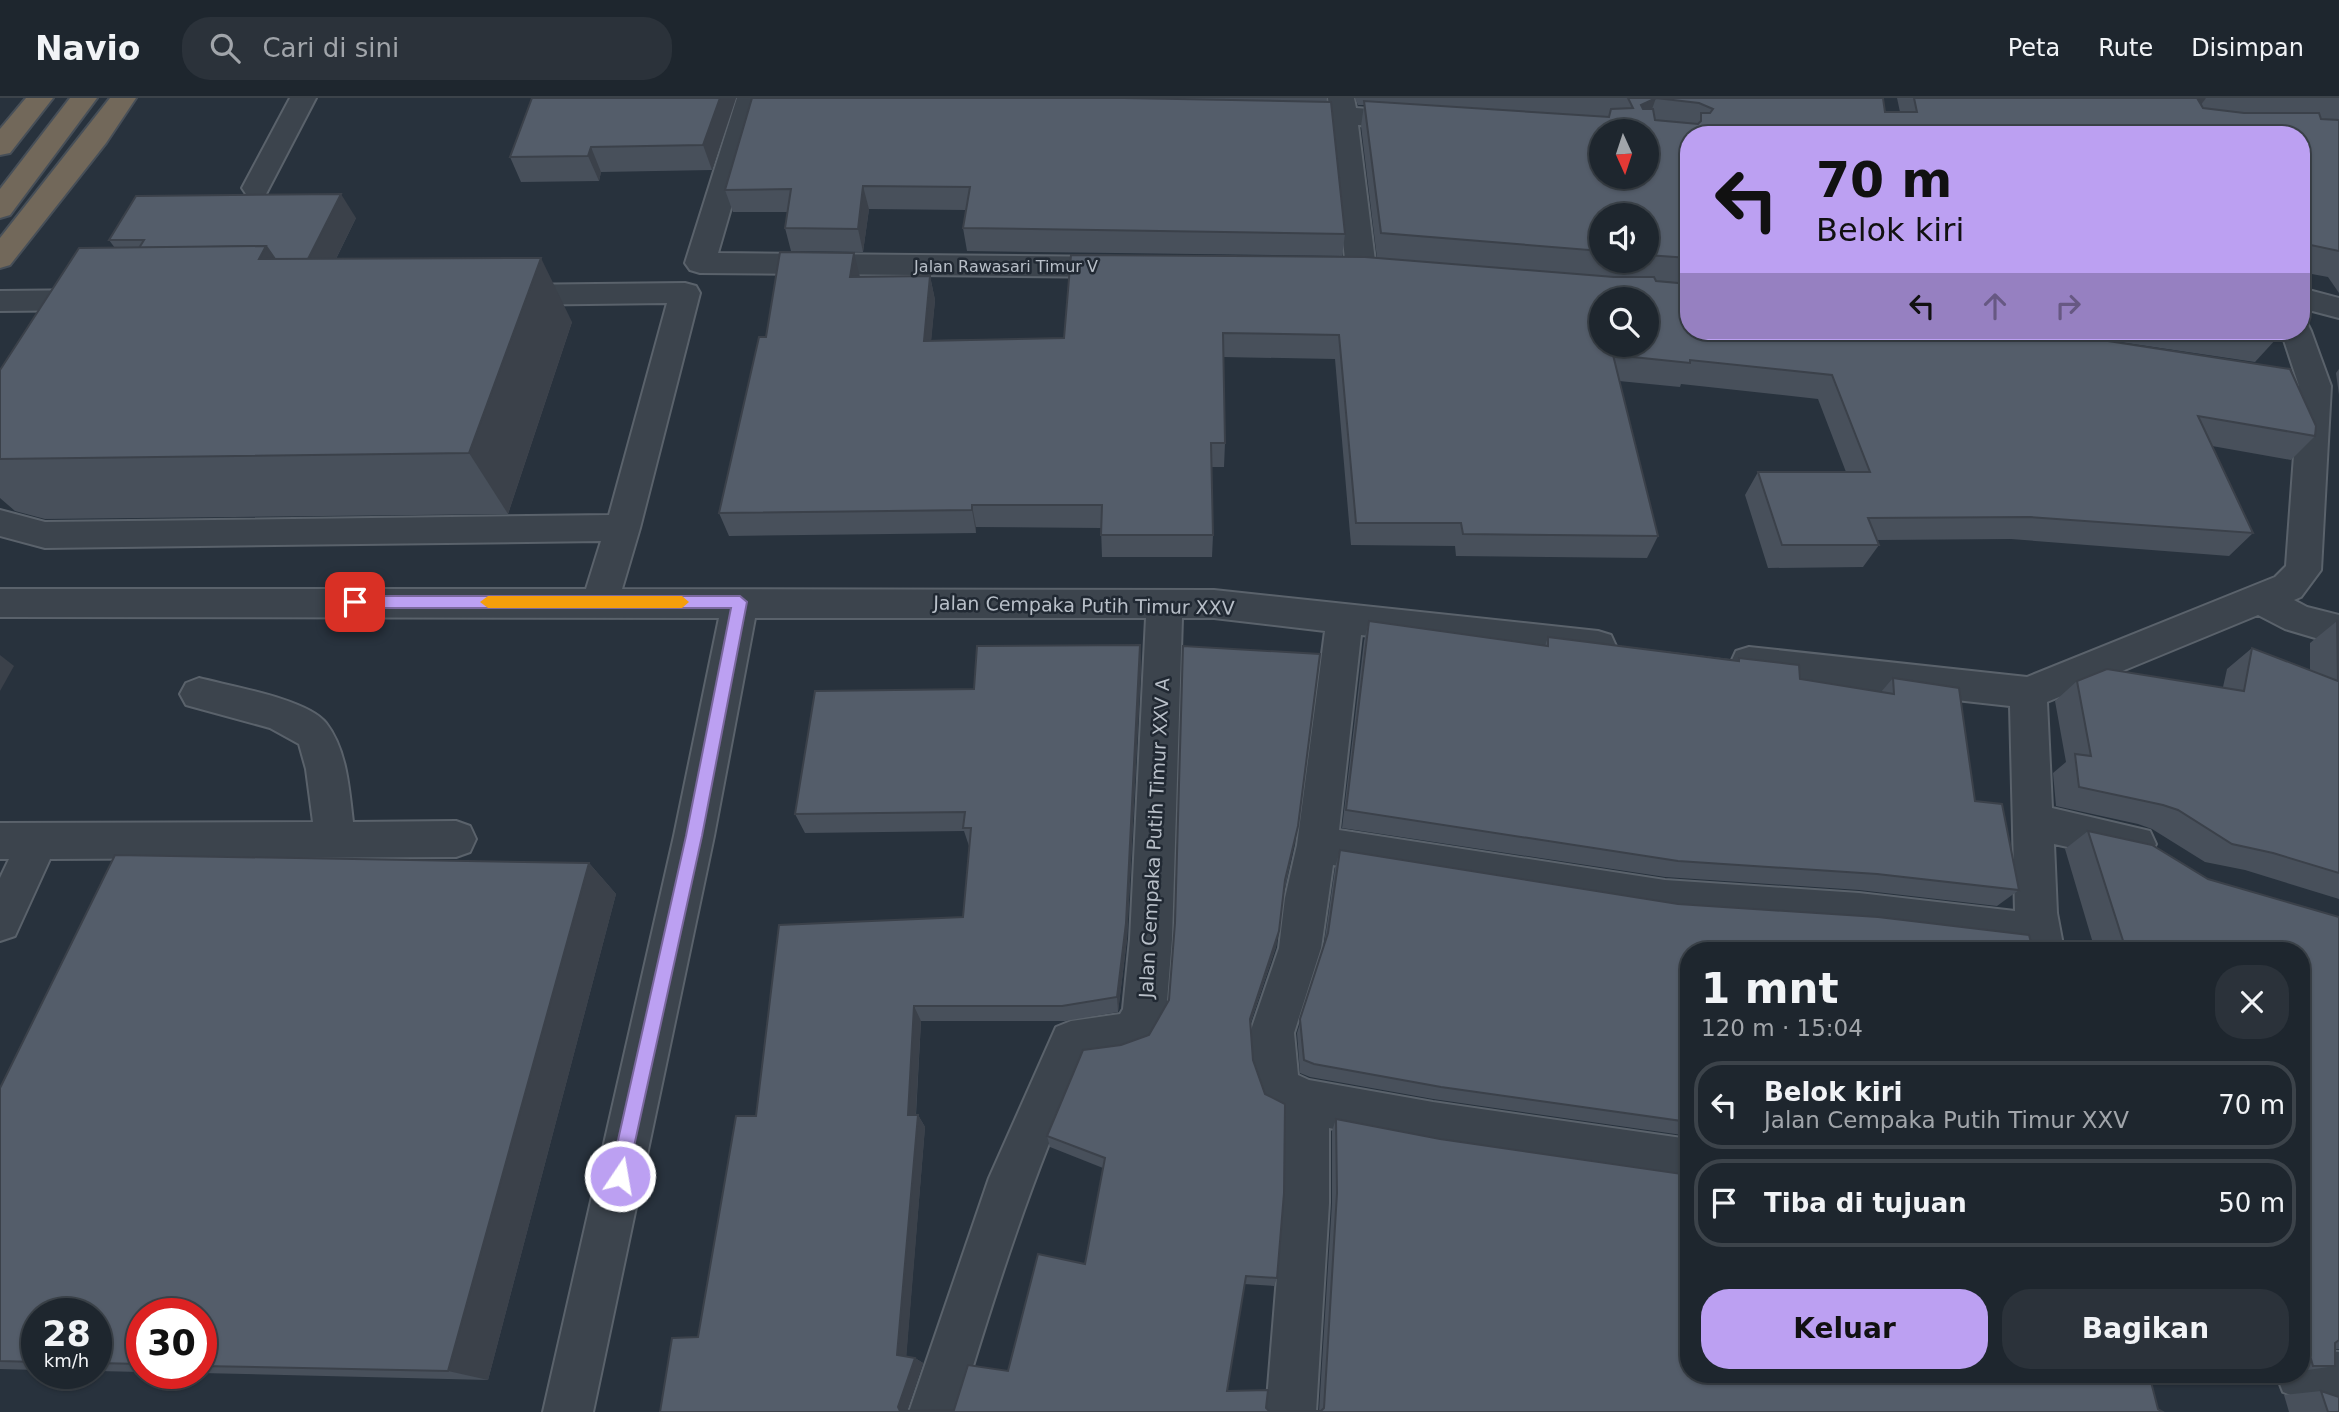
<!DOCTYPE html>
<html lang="id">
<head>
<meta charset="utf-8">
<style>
	:root { --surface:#1e262e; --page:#2b323a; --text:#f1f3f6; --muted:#a1a5aa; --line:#3c434a; --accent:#bca0f2 }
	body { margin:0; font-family:"DejaVu Sans",sans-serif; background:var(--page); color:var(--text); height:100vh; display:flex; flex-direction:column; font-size:26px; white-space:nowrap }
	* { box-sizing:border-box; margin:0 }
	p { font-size:23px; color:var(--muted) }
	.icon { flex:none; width:38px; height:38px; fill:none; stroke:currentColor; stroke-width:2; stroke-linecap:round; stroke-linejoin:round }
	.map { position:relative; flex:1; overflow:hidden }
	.side { position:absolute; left:1680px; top:844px; width:630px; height:441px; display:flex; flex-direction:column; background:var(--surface); border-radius:28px; box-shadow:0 2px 5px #0004,0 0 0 2px var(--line) }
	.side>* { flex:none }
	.hud { position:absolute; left:1680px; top:28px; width:630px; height:214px; border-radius:28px; box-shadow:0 2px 5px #0004,0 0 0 2px var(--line); background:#bca0f2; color:#111; overflow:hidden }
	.needle { width:46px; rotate:177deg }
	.fabs { position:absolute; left:1589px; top:21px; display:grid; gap:14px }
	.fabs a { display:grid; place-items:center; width:70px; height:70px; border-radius:50%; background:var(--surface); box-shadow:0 2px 5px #0004,0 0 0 2px var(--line); font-size:35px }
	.speed { position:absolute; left:21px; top:1200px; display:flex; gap:14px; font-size:35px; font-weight:700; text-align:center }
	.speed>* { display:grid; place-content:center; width:91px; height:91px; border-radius:50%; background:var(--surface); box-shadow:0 2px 5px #0004,0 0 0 2px var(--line); line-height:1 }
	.speed small { font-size:18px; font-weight:400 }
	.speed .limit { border:10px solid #d22; background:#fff; color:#111 }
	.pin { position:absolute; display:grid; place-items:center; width:60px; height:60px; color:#fff; margin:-30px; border-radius:14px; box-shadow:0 4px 10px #0006 }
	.me { position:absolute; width:77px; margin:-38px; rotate:12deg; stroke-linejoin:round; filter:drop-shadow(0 0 5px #0008) }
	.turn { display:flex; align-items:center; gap:24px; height:147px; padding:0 21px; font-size:32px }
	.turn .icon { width:91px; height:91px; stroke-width:2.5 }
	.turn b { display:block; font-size:49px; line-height:60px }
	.lanes { display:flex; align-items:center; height:66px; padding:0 21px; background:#0003; justify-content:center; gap:35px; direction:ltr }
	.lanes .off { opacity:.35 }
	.round { display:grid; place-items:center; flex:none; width:74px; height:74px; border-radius:28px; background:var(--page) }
	.head { display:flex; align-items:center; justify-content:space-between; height:119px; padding:0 21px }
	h1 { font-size:42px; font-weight:700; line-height:52px }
	.button { display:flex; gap:14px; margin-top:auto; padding:14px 21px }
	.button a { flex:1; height:80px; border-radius:28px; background:var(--accent); color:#111; font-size:28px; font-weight:700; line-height:80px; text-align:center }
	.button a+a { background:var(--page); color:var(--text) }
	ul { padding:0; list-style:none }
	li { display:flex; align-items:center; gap:21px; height:88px; margin:0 14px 10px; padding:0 7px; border:4px solid var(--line); border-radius:28px }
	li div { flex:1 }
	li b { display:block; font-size:26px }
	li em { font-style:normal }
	header { display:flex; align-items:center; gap:42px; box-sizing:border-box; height:98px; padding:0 35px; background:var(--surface); border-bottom:2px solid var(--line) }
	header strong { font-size:33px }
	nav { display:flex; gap:38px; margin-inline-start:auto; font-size:24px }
	.search { width:490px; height:63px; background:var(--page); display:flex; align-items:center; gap:18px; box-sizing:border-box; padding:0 24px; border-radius:28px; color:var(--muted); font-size:26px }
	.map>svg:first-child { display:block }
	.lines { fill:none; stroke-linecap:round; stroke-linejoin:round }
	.minor-casing { stroke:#5a626b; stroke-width:4 }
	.highway-casing { stroke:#474f58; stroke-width:4 }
	.minor { fill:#3c444d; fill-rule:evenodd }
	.highway { fill:#72685a; fill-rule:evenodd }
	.wall { fill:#48505b; fill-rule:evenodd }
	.shaded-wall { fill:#3b414a }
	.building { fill:#545d6a; stroke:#3b414a; stroke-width:2; fill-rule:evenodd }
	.route { fill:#bca0f2; stroke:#7a689d; stroke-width:2 }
	.slow { fill:#f59e0b }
	.labels { text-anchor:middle; stroke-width:5; stroke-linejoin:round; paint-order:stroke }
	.far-street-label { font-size:16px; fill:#b8bfc8; stroke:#212933 }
	.street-label { font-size:19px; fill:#b8bfc8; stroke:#212933 }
</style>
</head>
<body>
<header>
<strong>Navio</strong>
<div class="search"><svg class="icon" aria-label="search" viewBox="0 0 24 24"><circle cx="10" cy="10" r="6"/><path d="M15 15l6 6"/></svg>Cari di sini</div>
<nav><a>Peta</a><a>Rute</a><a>Disimpan</a></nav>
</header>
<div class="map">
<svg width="2339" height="1314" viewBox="0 0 2339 1314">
	<rect width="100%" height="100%" fill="#28323d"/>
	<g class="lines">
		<g class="minor-casing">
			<g id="minor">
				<path d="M 290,0 L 316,0 L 266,96 L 256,99 L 246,96 L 242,90 Z"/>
				<path d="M 737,0 L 763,0 L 718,155 L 1121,159 L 1132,162 L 1136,169 L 1132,176 L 1121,179 L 700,175 L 690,172 L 685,165 Z"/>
				<path d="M 1328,0 L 1354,0 L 1356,10 L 1424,15 L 1428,21 L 1424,27 L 1414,29 L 1358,27 L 1376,171 L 1372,178 L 1361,181 L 1350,178 L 1346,171 L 1331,25 L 1269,21 L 1265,15 L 1269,9 L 1279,7 L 1329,9 Z"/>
				<path d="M 685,185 L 696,188 L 700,195 L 640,430 L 622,491 L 1214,492 L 1598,533 L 1611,537 L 1616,548 L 1611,559 L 1598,563 L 1361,537 L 1339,732 L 1665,782 L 1859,795 L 2015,813 L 2010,608 L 1749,579 L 1736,575 L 1731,564 L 1736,553 L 1749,549 L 2027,579 L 2275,479 L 2286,468 L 2299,288 L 2281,233 L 2301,233 L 2301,224 L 2307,225 L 2311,233 L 2331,288 L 2321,472 L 2301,499 L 2294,502 L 2307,509 L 2339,517 L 2339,547 L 2285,531 L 2258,517 L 2047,604 L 2052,710 L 2150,733 L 2156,746 L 2150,759 L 2136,764 L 2054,746 L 2057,815 L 2064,852 L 2022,852 L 1859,833 L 1665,820 L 1333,767 L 1321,850 L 1294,935 L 1298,977 L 1309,982 L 1433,1004 L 1689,1041 L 1689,1087 L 1433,1050 L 1329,1030 L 1329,1105 L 1316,1314 L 1266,1314 L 1283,1105 L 1284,1017 L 1265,1008 L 1253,975 L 1250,935 L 1279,850 L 1285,800 L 1297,747 L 1325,533 L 1214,520 L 1182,520 L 1172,841 L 1166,916 L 1149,948 L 1122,958 L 1084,963 C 1032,1077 995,1195 959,1314 L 909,1314 L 989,1080 L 1056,929 L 1071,923 L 1120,916 L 1123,911 L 1130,841 L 1146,520 L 755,520 L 714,738 L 593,1314 L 543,1314 L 674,738 L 719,520 L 0,519 L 0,491 L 586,491 L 601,443 L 45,450 L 0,438 L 0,412 L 45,424 L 609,417 L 667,205 L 506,207 L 495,204 L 491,197 L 495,190 L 506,187 Z"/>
				<path d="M 2301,190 L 2339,200 L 2339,220 L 2301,210 Z"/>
				<path d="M 96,192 L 107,195 L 111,202 L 107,209 L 96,212 L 0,213 L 0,193 Z"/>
				<path d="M 199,580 C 229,588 308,601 326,625 C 347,652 349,691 353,724 L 456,723 L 470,728 L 476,741 L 470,754 L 456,759 L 50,761 L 15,838 L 0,843 L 0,780 L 9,761 L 0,761 L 0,725 L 313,724 L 306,671 L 299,646 L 270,630 L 186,607 L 180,596 L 186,585 Z"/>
				<path d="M 2301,1251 L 2339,1254 L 2339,1304 L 2301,1301 L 2283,1294 L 2276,1276 L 2301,1276 Z"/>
			</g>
		</g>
		<g class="highway-casing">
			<g id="highway">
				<path d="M 26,0 L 53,0 L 10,55 L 0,57 L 0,31 Z"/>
				<path d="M 70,0 L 97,0 L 10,117 L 0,120 L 0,91 Z"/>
				<path d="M 110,0 L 136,0 L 106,45 L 10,167 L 0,170 L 0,140 Z"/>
			</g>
		</g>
		<use href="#minor" class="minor"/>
		<use href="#highway" class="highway"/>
	</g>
	<g class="wall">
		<path d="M 532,0 L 736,0 L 712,72 L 601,74 L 599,83 L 521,84 L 510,59 Z"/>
		<path d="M 752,0 L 1327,0 L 1326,3 L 1345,136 L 1342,158 L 967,153 L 963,130 L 966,112 L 869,111 L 863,154 L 791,153 L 785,130 L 788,114 L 733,114 L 725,92 Z"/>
		<path d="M 1355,0 L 1883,0 L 1885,14 L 1900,14 L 1897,0 L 2339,0 L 2339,195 L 2328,179 L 2301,174 L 2301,37 L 1689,37 L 1689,185 L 1656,183 L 2315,338 L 2291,362 L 2212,348 L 2253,435 L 2229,458 L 2011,441 L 1877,442 L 1879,447 L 1863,469 L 1768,470 L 1745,397 L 1758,374 L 1846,374 L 1818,301 L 1681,286 L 1680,289 L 1619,283 L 1658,438 L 1647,460 L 1456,458 L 1455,448 L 1351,447 L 1335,261 L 1223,259 L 1225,345 L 1224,369 L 1211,369 L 1213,437 L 1212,459 L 1102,459 L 1101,430 L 976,429 L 976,435 L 729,438 L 719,415 L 766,239 L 860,179 L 930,178 L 935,202 L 931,242 L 1064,240 L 1615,179 L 1377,160 L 1361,28 L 1364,7 L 1358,7 ZM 1601,117 L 1647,117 L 1647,163 L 1601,163 Z"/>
		<path d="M 356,120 L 336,161 L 572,224 L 508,416 L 45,421 L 15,413 L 0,400 L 0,272 L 115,150 L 109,142 Z"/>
		<path d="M 2045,233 L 2273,233 L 2277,240 L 2255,264 Z"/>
		<path d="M 2339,271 L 2339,297 L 2336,275 Z"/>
		<path d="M 1369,523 L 1545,548 L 1548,539 L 1738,562 L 1739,560 L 1800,581 L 1881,594 L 1893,580 L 1975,703 L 2019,792 L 1997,808 L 1859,792 L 1665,779 L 1342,730 L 1364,543 Z"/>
		<path d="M 2337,523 L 2339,524 L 2339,801 L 2245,772 L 2205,764 L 2152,731 L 2138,726 L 2056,708 L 2053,675 L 2066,664 L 2055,603 L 2077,583 L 2223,589 L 2227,571 L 2252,550 L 2310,572 L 2310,545 Z"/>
		<path d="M 1140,547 L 1141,568 L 1127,841 L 1118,914 L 1065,923 L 921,923 L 916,1017 L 918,1017 L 925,1029 L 906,1259 L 915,1260 L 923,1265 L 907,1313 L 954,1312 L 968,1267 L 1008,1273 L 1038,1156 L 1085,1166 L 1103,1070 L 1050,1049 L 1047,1038 L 1083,952 L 1121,947 L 1149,937 L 1169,902 L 1175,825 L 1183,548 L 1320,556 L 1298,728 L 1285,790 L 1276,849 L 1250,927 L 1253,962 L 1265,996 L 1285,1006 L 1284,1095 L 1277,1180 L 1274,1188 L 1244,1186 L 1227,1293 L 1268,1292 L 1266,1310 L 1269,1313 L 1319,1313 L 1332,1105 L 1332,1033 L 1336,1021 L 1440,1041 L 1689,1077 L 1689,1276 L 2149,1276 L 2158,1311 L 2163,1314 L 660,1314 L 672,1240 L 698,1239 L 736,1018 L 756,1018 L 779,827 L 963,819 L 969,748 L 964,733 L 805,735 L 795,716 L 815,593 L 974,591 L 977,548 Z"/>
		<path d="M 2088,733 L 2208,781 L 2339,819 L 2339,1251 L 2335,1251 L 2335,1268 L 2301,1273 L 2301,852 L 2095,852 L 2065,751 Z"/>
		<path d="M 1340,752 L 1678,806 L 1689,852 L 1689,1038 L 1433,1001 L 1310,979 L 1300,975 L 1297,935 L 1324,846 L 1335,770 Z"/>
		<path d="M 589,765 L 616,796 L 488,1282 L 201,1275 L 201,1216 L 142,1216 L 142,1274 L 96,1273 L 96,1216 L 37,1216 L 37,1272 L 0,1271 L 0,990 Z"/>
		<path d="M 2321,1293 L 2339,1314 L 2289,1314 L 2284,1297 Z"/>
	</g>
	<g class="shaded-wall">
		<path d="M 720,0 L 736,0 L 712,72 L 703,47 Z"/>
		<path d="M 1656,0 L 1647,25 L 1641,7 Z"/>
		<path d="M 2196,0 L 2206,0 L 2195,15 Z"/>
		<path d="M 591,49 L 601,74 L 599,83 L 588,58 Z"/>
		<path d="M 863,88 L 869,111 L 863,154 L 858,131 Z"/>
		<path d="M 341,96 L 356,120 L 323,187 L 307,163 Z"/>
		<path d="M 266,148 L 311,212 L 259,161 Z"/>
		<path d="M 854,155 L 860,179 L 850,179 Z"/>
		<path d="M 541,160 L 572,224 L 508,416 L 469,355 Z"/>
		<path d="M 930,178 L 935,202 L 929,267 L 924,243 Z"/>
		<path d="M 972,407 L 976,429 L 976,435 L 972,412 Z"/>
		<path d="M 1140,547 L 1141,568 L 1127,841 L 1118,914 L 1117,899 Z"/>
		<path d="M 0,557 L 14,568 L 0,593 Z"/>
		<path d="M 589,765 L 616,796 L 488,1282 L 448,1273 Z"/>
		<path d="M 1279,833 L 1276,849 L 1247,935 L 1250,921 Z"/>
		<path d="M 914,908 L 921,923 L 915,1029 L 908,1017 Z"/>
		<path d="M 918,1017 L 925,1029 L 906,1263 L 897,1257 Z"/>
		<path d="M 915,1260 L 923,1265 L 907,1313 L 900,1313 L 898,1309 Z"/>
	</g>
	<g class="building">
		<path d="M 532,0 L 720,0 L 703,47 L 591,49 L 588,58 L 510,59 Z"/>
		<path d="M 752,0 L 1124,0 L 1331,4 L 1345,136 L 963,130 L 970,89 L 863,88 L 858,131 L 785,130 L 791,91 L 725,92 Z"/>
		<path d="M 1628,0 L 1883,0 L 1885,14 L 1917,14 L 1914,0 L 2197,0 L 2203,10 L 2244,15 L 2319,15 L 2321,21 L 2339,22 L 2339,153 L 2301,145 L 2301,37 L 1689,37 L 1689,160 L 1647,157 L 1647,117 L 1601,117 L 1601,153 L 1381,135 L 1364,3 L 1609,19 L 1611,11 L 1633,10 ZM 1656,0 L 1699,5 L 1713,11 L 1710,15 L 1701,15 L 1701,23 L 1698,26 L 1655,22 L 1653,11 L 1643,11 L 1641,7 ZM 1601,33 L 1647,33 L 1647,79 L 1601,79 Z"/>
		<path d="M 341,96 L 308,161 L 275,161 L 266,148 L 139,150 L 144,142 L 109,142 L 136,98 Z"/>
		<path d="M 266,148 L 259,161 L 541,160 L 469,355 L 0,361 L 0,272 L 79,150 Z"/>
		<path d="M 780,154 L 854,155 L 850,179 L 930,178 L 924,243 L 1064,240 L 1071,157 L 1365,159 L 1614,179 L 1654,179 L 1656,183 L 1689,186 L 1689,233 L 2043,233 L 2290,271 L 2316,328 L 2315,338 L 2198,318 L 2253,435 L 2030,419 L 1868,420 L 1879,447 L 1782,447 L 1758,374 L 1870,374 L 1832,277 L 1690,262 L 1690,265 L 1613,257 L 1658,438 L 1463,436 L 1461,425 L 1356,425 L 1339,237 L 1223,235 L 1225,345 L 1211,345 L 1213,437 L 1101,437 L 1102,407 L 972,407 L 972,412 L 719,415 L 759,239 L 766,239 ZM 1601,201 L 1647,201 L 1647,247 L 1601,247 Z"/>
		<path d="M 2225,233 L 2273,233 L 2277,240 Z"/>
		<path d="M 1369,523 L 1548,548 L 1548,539 L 1739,563 L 1739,560 L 1790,566 L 1799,567 L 1800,581 L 1894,596 L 1893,580 L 1959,590 L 1975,703 L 2002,706 L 2019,792 L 1877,776 L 1678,763 L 1346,712 Z"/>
		<path d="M 2337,523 L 2339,524 L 2339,775 L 2273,755 L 2232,746 L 2178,712 L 2163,707 L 2079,689 L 2075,656 L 2091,658 L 2077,583 L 2107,571 L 2244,593 L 2252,550 L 2338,583 Z"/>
		<path d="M 1140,547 L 1126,825 L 1117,899 L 1062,908 L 914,908 L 908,1017 L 918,1017 L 897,1257 L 915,1260 L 898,1309 L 900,1313 L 954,1312 L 968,1267 L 1008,1273 L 1038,1156 L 1085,1166 L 1105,1060 L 1047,1038 L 1083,952 L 1121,947 L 1149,937 L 1169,902 L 1175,825 L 1183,548 L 1320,556 L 1298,728 L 1285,782 L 1279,833 L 1250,921 L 1253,962 L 1265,996 L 1285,1006 L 1284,1095 L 1277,1180 L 1246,1178 L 1227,1293 L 1268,1292 L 1266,1310 L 1269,1313 L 1321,1313 L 1324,1310 L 1337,1095 L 1336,1021 L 1440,1041 L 1689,1077 L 1689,1276 L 2149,1276 L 2158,1311 L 2163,1314 L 660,1314 L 672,1240 L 698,1239 L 736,1018 L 756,1018 L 779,827 L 963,819 L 971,730 L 963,730 L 965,714 L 795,716 L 815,593 L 974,591 L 977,548 Z"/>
		<path d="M 2088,733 L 2152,747 L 2208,781 L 2339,819 L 2339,1242 L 2335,1245 L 2335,1268 L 2313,1268 L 2311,1261 L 2301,1260 L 2301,852 L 2126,852 Z"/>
		<path d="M 1340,752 L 1678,806 L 1878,819 L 2029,837 L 2033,852 L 1689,852 L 1689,1024 L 1441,989 L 1314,966 L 1304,962 L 1300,921 L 1328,835 Z"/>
		<path d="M 115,757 L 589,765 L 448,1273 L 201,1268 L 201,1216 L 142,1216 L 142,1266 L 96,1265 L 96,1216 L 37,1216 L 37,1264 L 0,1263 L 0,990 Z"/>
		<path d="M 2321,1293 L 2339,1299 L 2339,1314 L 2328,1314 Z"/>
	</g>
	<path class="route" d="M 355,498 L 740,498 L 747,504 L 702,738 L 626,1085 L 620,1088 L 613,1085 L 610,1078 L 686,738 L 731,510 L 355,510 L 347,504 Z"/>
	<path class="slow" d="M 488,498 L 682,498 L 689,504 L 682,510 L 488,510 L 480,504 Z"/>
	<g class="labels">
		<g class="far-street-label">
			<text x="1006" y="174">Jalan Rawasari Timur V</text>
		</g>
		<g class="street-label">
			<text transform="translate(1084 507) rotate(1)" y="7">Jalan Cempaka Putih Timur XXV</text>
			<text transform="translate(1154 740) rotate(-87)" y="7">Jalan Cempaka Putih Timur XXV A</text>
		</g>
	</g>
</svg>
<div class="fabs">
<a><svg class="needle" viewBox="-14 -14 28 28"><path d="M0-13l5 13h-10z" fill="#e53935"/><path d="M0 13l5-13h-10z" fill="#a1a5aa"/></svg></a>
<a><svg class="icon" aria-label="sound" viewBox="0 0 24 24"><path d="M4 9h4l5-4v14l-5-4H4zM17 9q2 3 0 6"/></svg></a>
<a><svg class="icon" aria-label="search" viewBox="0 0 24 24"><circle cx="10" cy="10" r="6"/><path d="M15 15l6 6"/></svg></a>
</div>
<div class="speed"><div>28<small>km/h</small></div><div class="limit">30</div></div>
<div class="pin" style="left:355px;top:504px;background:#d93025"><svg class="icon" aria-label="arrive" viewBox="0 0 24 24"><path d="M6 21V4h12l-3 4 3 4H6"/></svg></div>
<svg class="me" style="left:620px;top:1078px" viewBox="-20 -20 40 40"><circle r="17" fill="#bca0f2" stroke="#fff" stroke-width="3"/><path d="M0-11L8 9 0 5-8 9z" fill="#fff"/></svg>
<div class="hud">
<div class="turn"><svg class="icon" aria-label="left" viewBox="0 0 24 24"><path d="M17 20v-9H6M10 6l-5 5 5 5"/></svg><div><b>70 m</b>Belok kiri</div></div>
<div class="lanes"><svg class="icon" aria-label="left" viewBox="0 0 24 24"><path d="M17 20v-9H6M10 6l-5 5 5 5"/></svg><svg class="icon off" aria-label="ahead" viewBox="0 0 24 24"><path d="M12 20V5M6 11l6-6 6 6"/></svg><svg class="icon off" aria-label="right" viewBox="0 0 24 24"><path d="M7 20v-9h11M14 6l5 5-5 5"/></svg></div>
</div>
<section class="side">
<div class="head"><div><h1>1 mnt</h1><p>120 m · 15:04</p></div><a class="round"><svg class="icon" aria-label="close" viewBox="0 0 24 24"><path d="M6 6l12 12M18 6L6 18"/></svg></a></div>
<ul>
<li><svg class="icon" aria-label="left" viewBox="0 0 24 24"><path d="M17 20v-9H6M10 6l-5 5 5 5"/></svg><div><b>Belok kiri</b><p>Jalan Cempaka Putih Timur XXV</p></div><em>70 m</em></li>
<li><svg class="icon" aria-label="arrive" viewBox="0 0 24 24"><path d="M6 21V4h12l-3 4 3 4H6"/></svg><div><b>Tiba di tujuan</b></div><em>50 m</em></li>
</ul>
<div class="button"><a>Keluar</a><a>Bagikan</a></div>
</section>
</div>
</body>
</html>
